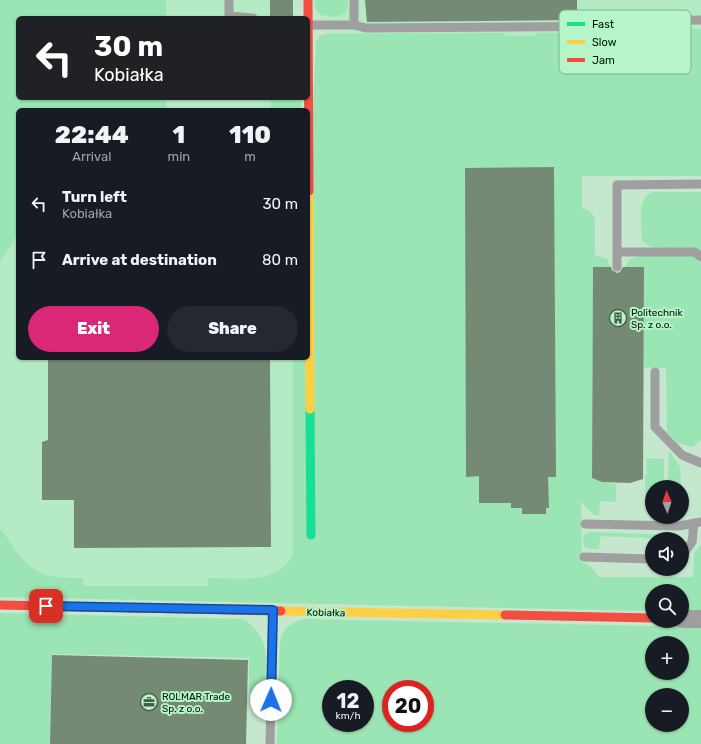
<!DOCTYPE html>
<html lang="en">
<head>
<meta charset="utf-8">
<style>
	:root { --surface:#171b24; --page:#242831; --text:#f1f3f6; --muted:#9ea1a6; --accent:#db2777 }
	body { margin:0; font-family:Rubik,sans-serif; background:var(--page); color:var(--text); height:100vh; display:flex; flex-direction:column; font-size:15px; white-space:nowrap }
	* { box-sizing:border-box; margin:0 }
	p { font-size:13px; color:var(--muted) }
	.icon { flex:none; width:22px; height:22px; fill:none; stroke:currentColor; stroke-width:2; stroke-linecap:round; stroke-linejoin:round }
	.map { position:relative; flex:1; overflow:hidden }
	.panel { position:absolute; left:16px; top:108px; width:294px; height:252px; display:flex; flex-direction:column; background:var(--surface); border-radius:6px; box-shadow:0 1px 3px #0004 }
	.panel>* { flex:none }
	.guide { position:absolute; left:16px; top:16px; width:294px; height:84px; border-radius:6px; box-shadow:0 1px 3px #0004; background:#202124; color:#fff; overflow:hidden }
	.needle { width:26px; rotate:358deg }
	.buttons { position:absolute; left:645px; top:480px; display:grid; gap:8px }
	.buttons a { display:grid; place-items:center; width:44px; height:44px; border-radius:50%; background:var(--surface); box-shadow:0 1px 3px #0004; font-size:20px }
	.speed { position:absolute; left:322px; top:680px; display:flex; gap:8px; font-size:20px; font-weight:700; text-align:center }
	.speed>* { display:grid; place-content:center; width:52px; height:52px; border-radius:50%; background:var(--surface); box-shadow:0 1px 3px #0004; line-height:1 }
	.speed small { font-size:10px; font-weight:400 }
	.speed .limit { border:6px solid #d22; background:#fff; color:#111 }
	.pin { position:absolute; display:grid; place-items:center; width:34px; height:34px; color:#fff; margin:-17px; border-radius:8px; box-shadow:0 2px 6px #0006 }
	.me { position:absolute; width:44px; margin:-22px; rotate:1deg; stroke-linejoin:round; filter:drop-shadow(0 0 3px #0008) }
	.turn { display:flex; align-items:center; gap:14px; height:84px; padding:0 12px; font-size:18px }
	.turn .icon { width:52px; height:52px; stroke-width:2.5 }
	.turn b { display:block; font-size:28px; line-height:34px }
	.eta { display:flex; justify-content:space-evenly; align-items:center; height:68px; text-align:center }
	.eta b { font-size:24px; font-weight:800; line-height:28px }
	.cta { display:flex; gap:8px; margin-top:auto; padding:8px 12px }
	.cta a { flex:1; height:46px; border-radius:24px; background:var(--accent); color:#fff; font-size:16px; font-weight:800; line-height:46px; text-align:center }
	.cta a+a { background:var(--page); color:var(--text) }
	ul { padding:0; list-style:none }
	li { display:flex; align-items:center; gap:12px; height:56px; padding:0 12px }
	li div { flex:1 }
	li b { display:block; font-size:15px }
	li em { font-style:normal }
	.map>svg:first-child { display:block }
	.built { fill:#b4eac4 }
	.green { fill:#9be4b3; fill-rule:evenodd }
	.building { fill:#758a75 }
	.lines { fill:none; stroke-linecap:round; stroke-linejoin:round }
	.lane { stroke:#a09fa0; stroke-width:9 }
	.street { stroke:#a09fa0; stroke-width:18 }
	.fast { stroke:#16e098; stroke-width:9 }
	.slow { stroke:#ffcf43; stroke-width:9 }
	.jam { stroke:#f24e42; stroke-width:9 }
	.route-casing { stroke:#114b97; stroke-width:10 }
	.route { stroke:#1a73e8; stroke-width:7 }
	.labels { text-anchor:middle; stroke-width:4; stroke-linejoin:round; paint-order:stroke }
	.poi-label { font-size:10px; fill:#001305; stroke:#b6f5c8; text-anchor:start }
	.street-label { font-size:10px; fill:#001305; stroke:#b6f5c8 }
	.key { fill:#b6f5c8; stroke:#7fb18e; stroke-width:1 }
	.key-label { font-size:11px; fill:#001305 }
</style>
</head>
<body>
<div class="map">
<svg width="701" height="744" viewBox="0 0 701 744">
	<rect width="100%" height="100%" fill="#c4e7ce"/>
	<g class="built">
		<rect x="154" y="0" width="139" height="18"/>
		<path d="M 325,0 L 701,0 L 701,37 L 326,39 Z"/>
		<rect x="155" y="98" width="140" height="12"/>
		<path d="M 18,174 L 18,358 L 294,358 L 295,567 L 264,592 L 0,586 L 0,175 Z"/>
	</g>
	<g class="green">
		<path d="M 0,0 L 166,0 L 166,18 L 18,18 L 18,98 L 166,98 L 166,110 L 18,110 L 18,233 L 0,262 Z"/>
		<path d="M 314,0 L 348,0 C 348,20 335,17 320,15 L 316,10 Z"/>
		<path d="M 701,29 L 701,176 L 582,176 L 582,208 L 590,211 L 595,218 L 595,255 L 607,259 L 611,267 L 593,267 L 592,478 L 602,482 L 616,484 L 616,502 L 600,501 L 599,516 L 593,514 L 581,502 L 582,562 L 591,567 L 599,577 L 693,577 L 694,553 L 701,544 L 701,612 L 682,611 L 682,591 L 652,591 L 652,611 L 0,597 L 0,529 C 7,536 11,545 17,552 C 37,578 52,578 83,578 L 83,586 L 208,586 L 208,578 C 238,578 276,586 293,555 L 293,358 L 302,358 L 316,41 L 320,36 L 325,34 L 504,33 L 506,36 L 535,36 L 537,33 L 652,32 L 659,30 Z"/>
		<rect x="271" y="98" width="30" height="12"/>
		<path d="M 652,192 L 701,192 L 701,251 C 686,242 648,255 642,239 C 642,224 636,199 652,192 Z"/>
		<path d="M 639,256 L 693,256 L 697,258 L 701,264 L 701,440 L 692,447 L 678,443 L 667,432 L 666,368 L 644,368 L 644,268 L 625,267 L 630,259 Z"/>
		<path d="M 669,450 L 680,467 L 681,487 L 668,487 Z"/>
		<path d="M 646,458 L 664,459 L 664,487 L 652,487 L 652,496 L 645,496 L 645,475 L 647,474 Z"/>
		<path d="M 590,532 L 675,535 L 681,539 L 600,536 L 599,549 L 589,549 L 584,546 L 583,536 Z"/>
		<path d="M 0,613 L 244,619 C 273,641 265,661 265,693 L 249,692 L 249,658 L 52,654 L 50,744 L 0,744 Z"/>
		<path d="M 304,619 L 701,627 L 701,744 L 277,744 L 280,643 C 283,628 290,623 304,619 ZM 652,643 L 682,643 L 682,673 L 652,673 ZM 331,689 L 365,689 L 365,723 L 331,723 ZM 391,689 L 425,689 L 425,723 L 391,723 ZM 652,695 L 682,695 L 682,725 L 652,725 Z"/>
	</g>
	<g class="building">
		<rect x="270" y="0" width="23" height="18"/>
		<path d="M 365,0 L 577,0 L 577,20 L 367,22 Z"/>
		<path d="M 554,167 L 556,477 L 548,477 L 549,508 L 546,508 L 546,514 L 522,514 L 522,508 L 511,508 L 511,503 L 479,503 L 479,476 L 466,477 L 465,168 Z"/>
		<path d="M 593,267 L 611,267 L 612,270 L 617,273 L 620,272 L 623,267 L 644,267 L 643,479 L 630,483 L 602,482 L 592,478 Z"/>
		<path d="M 48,358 L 270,358 L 271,547 L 74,548 L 74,500 L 42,500 L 42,442 L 48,440 Z"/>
		<path d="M 52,655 L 248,660 L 246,744 L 50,744 Z"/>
	</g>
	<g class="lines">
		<g class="lane">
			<path d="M 229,0 L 229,16 L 253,18"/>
			<path d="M 308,25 L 354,25 L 354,0"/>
			<path d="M 354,25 L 366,28 L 647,26 L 663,21 L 701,20"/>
			<path d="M 618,252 L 695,252 L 701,257"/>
			<path d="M 617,267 L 617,185 L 701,184"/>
			<path d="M 655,372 L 655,427 L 682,455 L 701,463"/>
			<path d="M 585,524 L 679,526 L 701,522"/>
			<path d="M 682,556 L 692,542 L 694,523"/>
			<path d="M 584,557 L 652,559"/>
			<path d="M 270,744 L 273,611"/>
		</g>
		<path class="street" d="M 682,619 L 701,619"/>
		<path class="fast" d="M 310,409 L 311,535"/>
		<g class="slow">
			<path d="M 309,191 L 310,409"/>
			<path d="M 281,611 L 505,615"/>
		</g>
		<g class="jam">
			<path d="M 308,0 L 309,191"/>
			<path d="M 0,605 L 281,611"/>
			<path d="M 505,615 L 652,618"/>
		</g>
	</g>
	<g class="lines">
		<g class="route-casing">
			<path id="route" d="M 46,606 L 273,610 L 271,700"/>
		</g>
		<use href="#route" class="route"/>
	</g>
	<defs>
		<g id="building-ring" transform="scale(0.9)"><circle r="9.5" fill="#b6f5c8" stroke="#455d4b" stroke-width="1.5"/><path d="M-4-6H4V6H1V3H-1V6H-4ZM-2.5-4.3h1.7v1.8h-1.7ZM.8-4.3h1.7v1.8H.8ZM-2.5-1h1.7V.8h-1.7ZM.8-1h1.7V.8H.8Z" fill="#455d4b"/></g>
		<g id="office-ring" transform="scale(0.9)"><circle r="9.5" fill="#b6f5c8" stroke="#455d4b" stroke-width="1.5"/><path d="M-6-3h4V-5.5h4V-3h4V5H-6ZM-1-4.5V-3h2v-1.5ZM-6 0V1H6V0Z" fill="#455d4b"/></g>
	</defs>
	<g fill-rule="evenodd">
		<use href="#building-ring" x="618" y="318"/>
		<use href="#office-ring" x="149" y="702"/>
	</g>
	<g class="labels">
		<g class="poi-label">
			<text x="631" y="316">Politechnik<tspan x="631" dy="12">Sp. z o.o.</tspan></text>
			<text x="162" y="700">ROLMAR Trade<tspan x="162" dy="12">Sp. z o.o.</tspan></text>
		</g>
		<g class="street-label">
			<text transform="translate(326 612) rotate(1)" y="4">Kobiałka</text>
		</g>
	</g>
	<rect x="559" y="10" width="132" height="64" rx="6" class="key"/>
	<rect x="567" y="22" width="18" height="4" fill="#16e098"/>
	<rect x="567" y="40" width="18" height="4" fill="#ffcf43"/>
	<rect x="567" y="58" width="18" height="4" fill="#f24e42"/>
	<g class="key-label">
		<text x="592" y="28">Fast</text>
		<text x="592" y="46">Slow</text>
		<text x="592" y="64">Jam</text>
	</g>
</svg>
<div class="buttons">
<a><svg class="needle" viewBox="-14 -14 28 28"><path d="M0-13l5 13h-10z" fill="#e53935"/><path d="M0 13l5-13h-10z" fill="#9ea1a6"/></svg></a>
<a><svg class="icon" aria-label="sound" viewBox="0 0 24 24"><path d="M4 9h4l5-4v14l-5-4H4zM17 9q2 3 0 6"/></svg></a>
<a><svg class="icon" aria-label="search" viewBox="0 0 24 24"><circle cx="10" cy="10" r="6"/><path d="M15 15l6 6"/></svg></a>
<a>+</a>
<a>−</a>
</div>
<div class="speed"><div>12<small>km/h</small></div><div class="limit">20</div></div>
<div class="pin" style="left:46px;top:606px;background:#d93025"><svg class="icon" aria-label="arrive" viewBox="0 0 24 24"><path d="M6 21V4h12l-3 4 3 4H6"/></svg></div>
<svg class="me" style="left:271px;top:700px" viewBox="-20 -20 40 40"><circle r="19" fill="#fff"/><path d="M0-13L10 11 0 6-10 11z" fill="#1a73e8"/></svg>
<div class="guide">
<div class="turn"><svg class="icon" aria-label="left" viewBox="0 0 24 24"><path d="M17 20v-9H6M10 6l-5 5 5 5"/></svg><div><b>30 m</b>Kobiałka</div></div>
</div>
<section class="panel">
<div class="eta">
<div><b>22:44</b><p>Arrival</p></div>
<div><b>1</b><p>min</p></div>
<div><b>110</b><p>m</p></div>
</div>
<ul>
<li><svg class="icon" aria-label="left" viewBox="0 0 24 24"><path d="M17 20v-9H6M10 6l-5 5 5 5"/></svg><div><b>Turn left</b><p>Kobiałka</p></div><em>30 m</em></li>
<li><svg class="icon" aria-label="arrive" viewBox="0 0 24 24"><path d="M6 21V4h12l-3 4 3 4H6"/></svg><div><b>Arrive at destination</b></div><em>80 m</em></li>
</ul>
<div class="cta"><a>Exit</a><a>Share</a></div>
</section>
</div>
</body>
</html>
